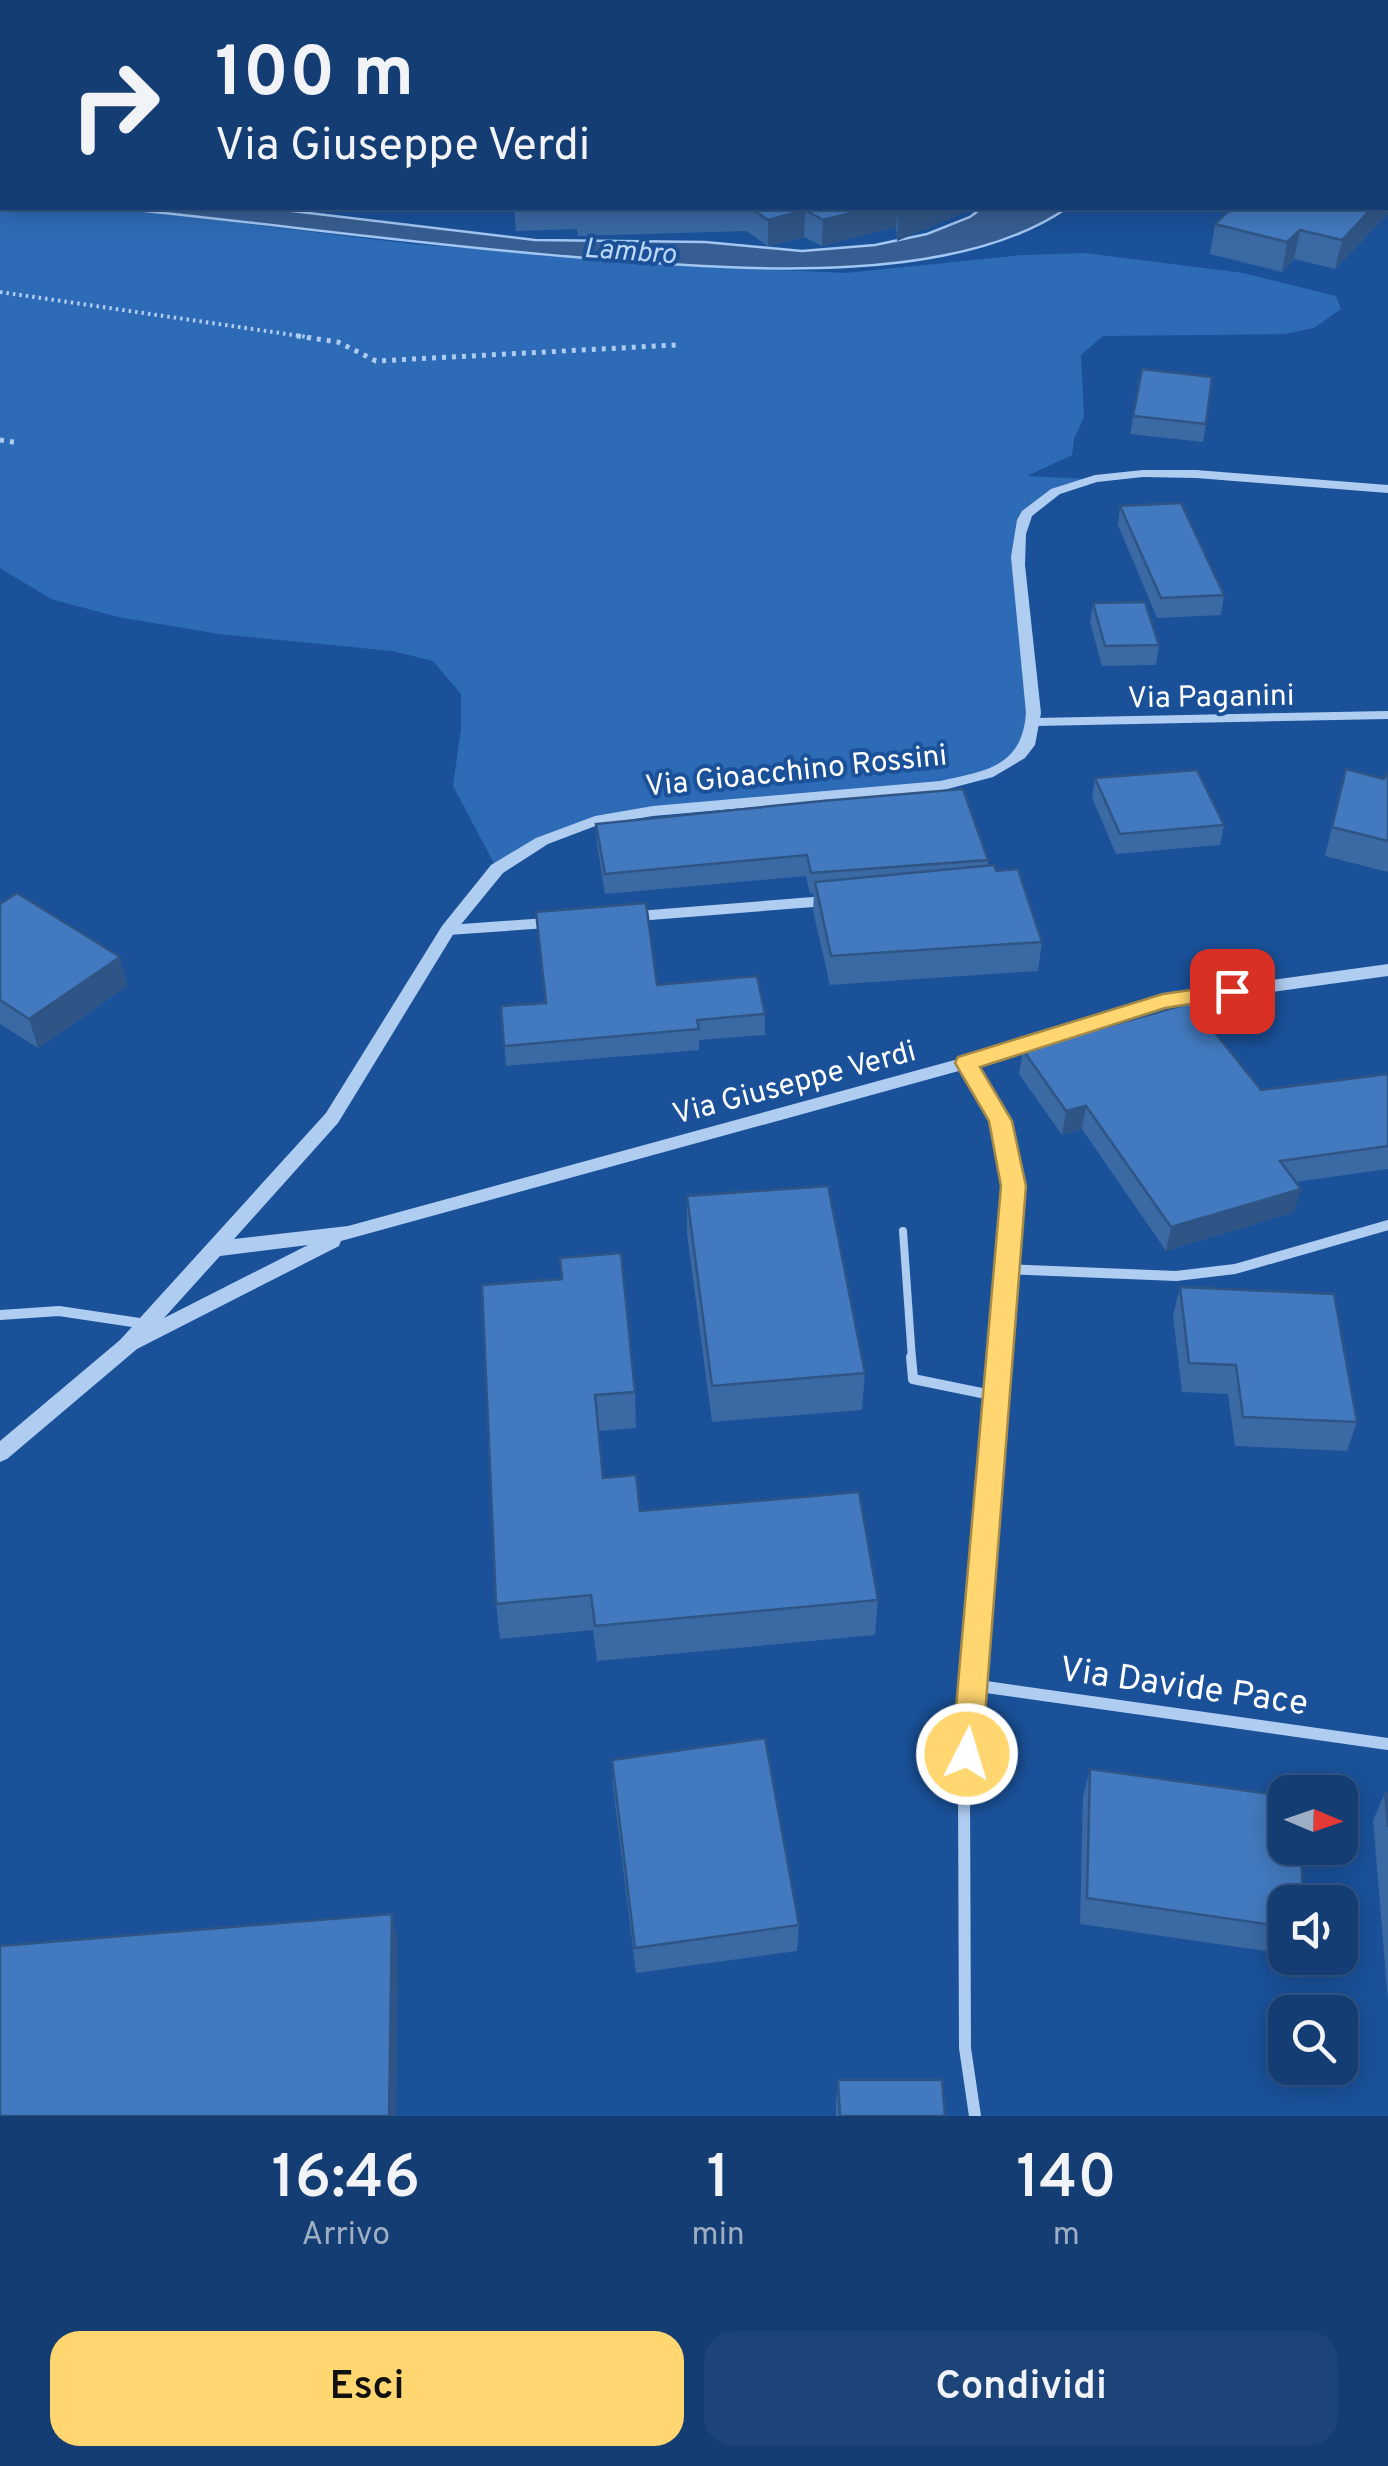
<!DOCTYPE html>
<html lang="it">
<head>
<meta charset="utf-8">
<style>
	:root { --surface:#143d73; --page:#1d4478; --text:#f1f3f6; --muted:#9daec4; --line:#335685; --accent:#ffd66f }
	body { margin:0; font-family:Overpass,sans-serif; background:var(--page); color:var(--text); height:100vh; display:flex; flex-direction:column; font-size:38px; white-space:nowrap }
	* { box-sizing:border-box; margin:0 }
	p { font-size:32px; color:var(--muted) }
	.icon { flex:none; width:55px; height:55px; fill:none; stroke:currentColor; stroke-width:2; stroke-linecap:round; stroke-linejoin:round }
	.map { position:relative; height:2116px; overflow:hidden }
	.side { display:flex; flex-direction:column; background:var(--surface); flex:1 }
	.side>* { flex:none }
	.hud { position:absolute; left:0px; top:0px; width:1390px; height:210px; box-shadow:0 5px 25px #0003,0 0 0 2px var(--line); background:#143d73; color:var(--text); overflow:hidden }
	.needle { width:65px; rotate:92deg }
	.buttons { position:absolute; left:1268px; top:1775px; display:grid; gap:20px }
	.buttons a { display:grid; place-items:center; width:90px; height:90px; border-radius:20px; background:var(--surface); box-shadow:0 5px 25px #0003,0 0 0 2px var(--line); font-size:50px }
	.pin { position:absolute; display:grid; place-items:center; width:85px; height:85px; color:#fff; margin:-42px; border-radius:20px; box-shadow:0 5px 15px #0006 }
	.me { position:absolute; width:110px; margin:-55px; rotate:5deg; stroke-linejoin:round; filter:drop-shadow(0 0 8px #0008) }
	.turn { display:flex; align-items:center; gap:35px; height:210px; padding:0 50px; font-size:45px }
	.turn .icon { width:130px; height:130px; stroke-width:2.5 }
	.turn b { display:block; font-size:70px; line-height:85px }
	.eta { display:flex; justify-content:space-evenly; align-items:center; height:170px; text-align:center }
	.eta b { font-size:60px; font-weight:600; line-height:70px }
	.primary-button { display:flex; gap:20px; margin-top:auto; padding:20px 50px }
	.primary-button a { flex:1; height:115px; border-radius:30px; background:var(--accent); color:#111; font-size:40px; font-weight:600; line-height:115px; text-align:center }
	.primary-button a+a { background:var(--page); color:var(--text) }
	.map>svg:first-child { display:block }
	.green { fill:#2e6bb6 }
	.water { fill:#375e92; stroke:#a2c7f3; stroke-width:2.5 }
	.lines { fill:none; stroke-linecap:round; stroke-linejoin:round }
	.path-far1 { stroke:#afccf1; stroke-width:4; stroke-dasharray:2.5 4; stroke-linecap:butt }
	.path { stroke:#afccf1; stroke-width:5; stroke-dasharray:4 6; stroke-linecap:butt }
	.service-far2 { stroke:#afccf1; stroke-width:4 }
	.service-far1 { stroke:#afccf1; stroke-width:8 }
	.service { stroke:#afccf1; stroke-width:10 }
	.minor-far2 { stroke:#afccf1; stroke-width:8 }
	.minor-far1 { stroke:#afccf1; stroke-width:10 }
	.minor { stroke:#afccf1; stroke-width:12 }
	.tertiary { fill:#afccf1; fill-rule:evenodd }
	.wall { fill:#3a69a4 }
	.shaded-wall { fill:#2f5586 }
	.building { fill:#437abf; stroke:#2f5586; stroke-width:2.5 }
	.route { fill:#ffd66f; stroke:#a68b48; stroke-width:2.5 }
	.labels { text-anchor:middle; stroke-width:8; stroke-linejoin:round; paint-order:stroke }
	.far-water-label { font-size:28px; font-style:italic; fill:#bcd7f7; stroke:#1a5199 }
	.street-label { font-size:30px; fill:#fff; stroke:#1a5199 }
	.near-street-label { font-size:35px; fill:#fff; stroke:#1a5199 }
</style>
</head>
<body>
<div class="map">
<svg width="1388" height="2116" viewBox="0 0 1388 2116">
	<rect width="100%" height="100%" fill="#1a5199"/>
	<g class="green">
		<path d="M 0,0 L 508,0 L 2,2 L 2,132 Z"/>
		<path d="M 0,196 L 2,208 L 115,208 L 412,244 L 713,267 L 846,273 L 1022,255 L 1085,253 L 1243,273 L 1336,296 L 1341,309 L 1314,328 L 1285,334 L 1103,336 L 1081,355 L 1084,417 L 1074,439 L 1072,455 L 1027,476 L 1089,479 L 1056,489 L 1021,522 L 1035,722 L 1009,764 L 940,786 L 653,811 L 569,828 L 497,869 L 453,786 L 461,729 L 461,694 L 433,661 L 392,651 L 219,634 L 118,617 L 51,599 L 0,568 Z"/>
	</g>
	<path class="water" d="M 115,208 L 267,208 L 535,240 L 705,242 L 802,251 L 875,245 L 927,234 L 970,217 L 982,208 L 1067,208 C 951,288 735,269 599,259 C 437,247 277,224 115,208 Z"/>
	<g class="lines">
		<g class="path-far1">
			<path d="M 246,2 L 250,0"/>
			<path d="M 0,292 L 314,338"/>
		</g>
		<g class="path">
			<path d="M 297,336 L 338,342 L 376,361 L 676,345"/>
			<path d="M 0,440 L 19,443"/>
		</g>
		<path class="service-far2" d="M 1113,2 L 1119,0"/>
		<path class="service-far1" d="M 903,1231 L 912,1359"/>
		<path class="service" d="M 911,1357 L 913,1379 L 996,1396"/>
		<path class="minor-far2" d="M 1035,722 L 1388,715"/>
		<g class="minor-far1">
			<path d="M 638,916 L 826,901"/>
			<path d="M 448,930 L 547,923"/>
			<path d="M 966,1063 L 1001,1121 L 1014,1186 L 1000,1359"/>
			<path d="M 1006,1269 L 1176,1276 L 1235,1269 L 1388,1225"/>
			<path d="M 0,1315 L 59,1311 L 146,1324"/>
		</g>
		<g class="minor">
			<path d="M 972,1685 L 1388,1744"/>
			<path d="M 975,2116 L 965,2048 L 964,1788 L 1000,1357"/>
		</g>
		<path class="tertiary" d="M 1143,470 L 1196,470 L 1388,485 L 1388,493 L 1196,478 L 1143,477 L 1097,482 L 1060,494 L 1032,516 L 1026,534 L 1025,565 L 1041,713 L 1035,745 L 1025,758 L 993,777 L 940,791 L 653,816 L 598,825 L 548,844 L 503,873 L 454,933 L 338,1123 L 234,1239 L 348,1226 L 962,1058 L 1163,995 L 1388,964 L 1388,976 L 1164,1007 L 966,1069 L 341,1241 L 339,1246 L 137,1349 L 7,1459 L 0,1462 L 0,1441 L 120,1340 L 326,1113 L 442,926 L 491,865 L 536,838 L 595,816 L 653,806 L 940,781 C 986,771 1022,767 1026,713 L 1011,557 L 1017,520 L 1022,511 L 1051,489 L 1095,475 ZM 308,1245 L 164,1318 L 220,1256 Z"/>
	</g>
	<g class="wall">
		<path d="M 1388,97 L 1388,214 L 1335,269 L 1294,259 L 1282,272 L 1210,254 L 1215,224 Z"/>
		<path d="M 514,208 L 970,208 L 961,214 L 897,241 L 896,227 L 822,246 L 804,237 L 768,246 L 746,231 L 578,236 L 577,229 L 516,231 Z"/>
		<path d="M 1142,369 L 1206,424 L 1203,442 L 1130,434 Z"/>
		<path d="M 1120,506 L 1224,595 L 1221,615 L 1157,618 L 1118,525 Z"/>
		<path d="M 1093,603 L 1159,645 L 1156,665 L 1102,666 L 1090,622 Z"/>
		<path d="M 1346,769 L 1384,779 L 1388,772 L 1388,872 L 1325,856 Z"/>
		<path d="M 1095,778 L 1224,825 L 1220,845 L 1116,854 L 1092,798 Z"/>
		<path d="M 596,824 L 988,860 L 988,866 L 996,871 L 1042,942 L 1038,971 L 830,985 L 813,911 L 814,893 L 810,894 L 806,876 L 605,894 L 597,844 Z"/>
		<path d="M 0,904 L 127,986 L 38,1048 L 0,1024 Z"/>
		<path d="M 536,912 L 657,985 L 765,1014 L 765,1035 L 699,1040 L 699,1050 L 506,1066 L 501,1006 L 545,1003 Z"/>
		<path d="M 1023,1050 L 1261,1090 L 1388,1074 L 1388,1169 L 1295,1182 L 1294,1212 L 1166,1251 L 1082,1129 L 1062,1135 L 1019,1074 Z"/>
		<path d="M 687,1196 L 865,1373 L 862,1410 L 712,1422 L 687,1234 Z"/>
		<path d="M 482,1285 L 635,1392 L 636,1428 L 598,1431 L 603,1478 L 640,1511 L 878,1600 L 875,1635 L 597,1661 L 593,1630 L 500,1639 L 496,1604 Z"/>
		<path d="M 1180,1287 L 1357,1422 L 1347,1451 L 1235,1446 L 1228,1394 L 1182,1392 L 1173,1316 Z"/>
		<path d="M 612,1760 L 799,1925 L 797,1951 L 636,1973 L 613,1787 Z"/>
		<path d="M 1090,1769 L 1285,1902 L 1285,1954 L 1080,1924 L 1083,1796 Z"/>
		<path d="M 1385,1793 L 1388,1793 L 1388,2001 L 1373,1820 Z"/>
		<path d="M 838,2080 L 945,2116 L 836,2116 L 836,2104 Z"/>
	</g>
	<g class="shaded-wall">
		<path d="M 1388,191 L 1388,214 L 1335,269 L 1342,240 L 1372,208 L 1388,208 Z"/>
		<path d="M 872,208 L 898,208 L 896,227 L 822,246 L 823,220 Z"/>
		<path d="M 915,208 L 970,208 L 961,214 L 897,241 L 898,214 Z"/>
		<path d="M 805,210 L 804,237 L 768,246 L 768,220 Z"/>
		<path d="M 1300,230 L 1294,259 L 1282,272 L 1287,242 Z"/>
		<path d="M 120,957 L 127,986 L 38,1048 L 29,1019 Z"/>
		<path d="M 1086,1106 L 1082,1129 L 1062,1135 L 1066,1111 Z"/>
		<path d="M 1301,1189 L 1294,1212 L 1166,1251 L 1171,1227 Z"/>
		<path d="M 392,1914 L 398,1939 L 396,2116 L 389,2116 Z"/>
	</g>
	<g class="building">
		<path d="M 710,0 L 1035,0 L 1039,2 L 712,2 Z"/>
		<path d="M 577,208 L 659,208 L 577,210 Z"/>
		<path d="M 750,208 L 872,208 L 823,220 L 805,210 L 768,220 Z"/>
		<path d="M 898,208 L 915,208 L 898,214 Z"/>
		<path d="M 1232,208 L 1372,208 L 1342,240 L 1300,230 L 1287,242 L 1215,224 Z"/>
		<path d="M 1142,369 L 1212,377 L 1206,424 L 1133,416 Z"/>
		<path d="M 1181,503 L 1224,595 L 1161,598 L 1120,506 Z"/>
		<path d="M 1145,602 L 1159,645 L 1105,646 L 1093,603 Z"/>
		<path d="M 1346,769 L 1384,779 L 1388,772 L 1388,841 L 1332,827 Z"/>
		<path d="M 1197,770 L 1224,825 L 1120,834 L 1095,778 Z"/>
		<path d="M 963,789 L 988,860 L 811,873 L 807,855 L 605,874 L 596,824 L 822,801 Z"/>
		<path d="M 994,865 L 996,871 L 1018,869 L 1042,942 L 831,956 L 815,882 Z"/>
		<path d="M 17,893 L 120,957 L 29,1019 L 0,1000 L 0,904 Z"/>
		<path d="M 646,903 L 657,985 L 757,976 L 765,1014 L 697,1020 L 699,1029 L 504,1046 L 501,1006 L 546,1003 L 536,912 Z"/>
		<path d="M 1191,1003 L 1261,1090 L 1388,1074 L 1388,1146 L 1280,1161 L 1301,1189 L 1171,1227 L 1086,1106 L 1066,1111 L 1023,1050 Z"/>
		<path d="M 828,1186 L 865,1373 L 712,1386 L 687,1196 Z"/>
		<path d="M 621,1253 L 635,1392 L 595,1395 L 603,1478 L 636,1475 L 640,1511 L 859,1492 L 878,1600 L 595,1626 L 591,1595 L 496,1604 L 482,1285 L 562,1279 L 560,1258 Z"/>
		<path d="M 1180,1287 L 1334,1294 L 1357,1422 L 1243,1417 L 1236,1365 L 1189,1363 Z"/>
		<path d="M 765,1738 L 799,1925 L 635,1948 L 612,1760 Z"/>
		<path d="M 1090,1769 L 1285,1796 L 1285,1848 L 1301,1848 L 1303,1902 L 1285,1902 L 1285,1927 L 1087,1898 Z"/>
		<path d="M 1385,1793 L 1388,1793 L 1388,1827 Z"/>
		<path d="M 392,1914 L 389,2116 L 0,2116 L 0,1946 Z"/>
		<path d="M 838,2080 L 942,2080 L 945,2116 L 840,2116 Z"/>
	</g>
	<path class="route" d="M 1232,984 L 1240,986 L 1243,991 L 1240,996 L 1165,1008 L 980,1067 L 1012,1121 L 1026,1186 L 982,1754 L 978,1764 L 967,1768 L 956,1764 L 952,1754 L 1001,1186 L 989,1121 L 955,1063 L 958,1057 L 1163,994 Z"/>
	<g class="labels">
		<g class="far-water-label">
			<text transform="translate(630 250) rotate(4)" y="10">Lambro</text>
		</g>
		<g class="street-label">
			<text transform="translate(1211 696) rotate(-1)" y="10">Via Paganini</text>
			<text transform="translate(796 770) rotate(-6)" y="10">Via Gioacchino Rossini</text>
			<text transform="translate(794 1082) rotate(-15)" y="10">Via Giuseppe Verdi</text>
		</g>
		<g class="near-street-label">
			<text transform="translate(1184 1685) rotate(8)" y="12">Via Davide Pace</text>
		</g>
	</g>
</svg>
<div class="buttons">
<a><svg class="needle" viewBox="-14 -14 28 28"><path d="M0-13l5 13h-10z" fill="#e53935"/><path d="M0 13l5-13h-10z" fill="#9daec4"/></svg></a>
<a><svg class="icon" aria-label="sound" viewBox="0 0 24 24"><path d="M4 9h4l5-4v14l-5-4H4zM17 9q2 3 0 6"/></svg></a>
<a><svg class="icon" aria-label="search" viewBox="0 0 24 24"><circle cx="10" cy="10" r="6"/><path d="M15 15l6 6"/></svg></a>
</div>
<div class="pin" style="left:1232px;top:991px;background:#d93025"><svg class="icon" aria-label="arrive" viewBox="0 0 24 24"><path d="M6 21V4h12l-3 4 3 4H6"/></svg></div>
<svg class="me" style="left:967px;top:1754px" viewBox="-20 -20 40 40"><circle r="17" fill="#ffd66f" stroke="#fff" stroke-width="3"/><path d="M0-11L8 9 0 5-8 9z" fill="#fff"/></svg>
<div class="hud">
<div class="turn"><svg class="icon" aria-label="right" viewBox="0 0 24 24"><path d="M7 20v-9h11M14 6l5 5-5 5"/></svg><div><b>100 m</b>Via Giuseppe Verdi</div></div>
</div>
</div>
<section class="side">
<div class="eta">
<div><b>16:46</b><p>Arrivo</p></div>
<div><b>1</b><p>min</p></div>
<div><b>140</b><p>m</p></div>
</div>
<div class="primary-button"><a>Esci</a><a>Condividi</a></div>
</section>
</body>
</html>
